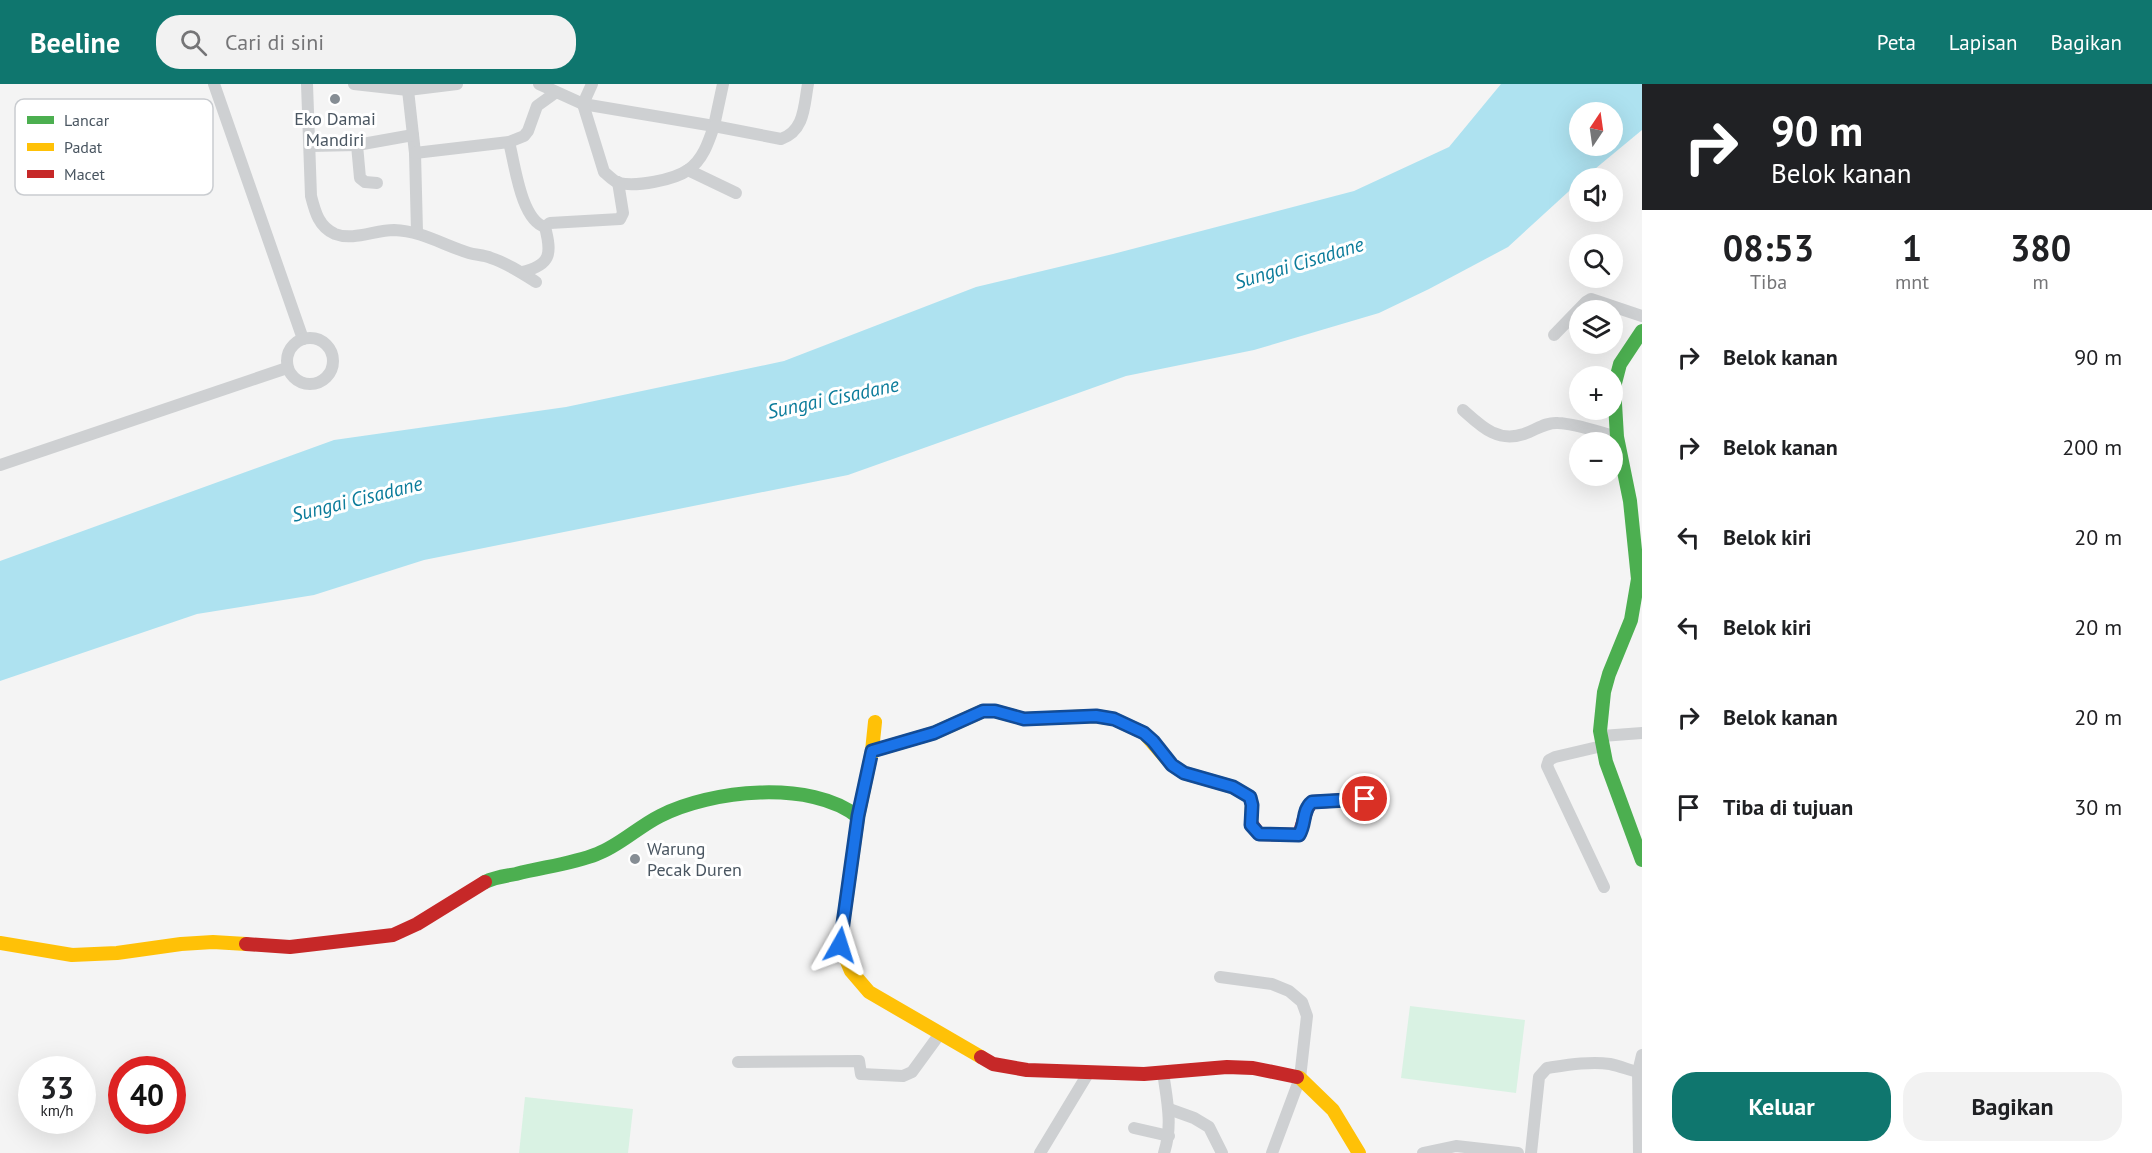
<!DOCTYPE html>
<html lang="id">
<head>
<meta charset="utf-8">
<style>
	:root { --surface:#fff; --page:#f2f2f2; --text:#202124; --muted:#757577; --accent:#0f766e }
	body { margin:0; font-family:"PT Sans",sans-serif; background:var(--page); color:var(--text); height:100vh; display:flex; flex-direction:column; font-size:22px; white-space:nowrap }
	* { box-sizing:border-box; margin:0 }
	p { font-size:20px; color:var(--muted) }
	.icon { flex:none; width:33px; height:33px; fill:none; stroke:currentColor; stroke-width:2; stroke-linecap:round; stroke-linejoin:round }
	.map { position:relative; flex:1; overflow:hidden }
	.panel { display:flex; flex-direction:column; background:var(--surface); width:510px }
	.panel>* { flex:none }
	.guide { background:#202124; color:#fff; overflow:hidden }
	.needle { width:39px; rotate:13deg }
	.controls { position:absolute; left:1569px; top:18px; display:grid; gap:12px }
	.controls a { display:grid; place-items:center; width:54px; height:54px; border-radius:50%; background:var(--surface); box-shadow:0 6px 24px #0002; font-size:30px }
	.speed { position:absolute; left:18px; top:972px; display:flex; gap:12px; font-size:30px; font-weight:700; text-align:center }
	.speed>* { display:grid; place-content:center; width:78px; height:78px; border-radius:50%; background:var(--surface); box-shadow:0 6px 24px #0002; line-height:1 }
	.speed small { font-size:15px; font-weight:400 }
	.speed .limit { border:9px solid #d22; background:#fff; color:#111 }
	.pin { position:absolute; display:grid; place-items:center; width:51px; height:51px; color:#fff; margin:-26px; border:3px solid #fff; border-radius:50%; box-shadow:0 2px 6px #0007 }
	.me { position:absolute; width:66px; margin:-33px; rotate:6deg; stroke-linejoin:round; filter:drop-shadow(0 0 4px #0008) }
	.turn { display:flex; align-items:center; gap:21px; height:126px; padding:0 30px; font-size:27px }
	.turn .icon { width:78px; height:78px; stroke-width:2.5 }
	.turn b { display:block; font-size:42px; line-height:51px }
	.eta { display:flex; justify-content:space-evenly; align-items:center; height:102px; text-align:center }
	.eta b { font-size:36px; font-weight:600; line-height:42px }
	.cta { display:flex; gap:12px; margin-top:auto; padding:12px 30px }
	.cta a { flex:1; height:69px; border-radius:24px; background:var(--accent); color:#fff; font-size:24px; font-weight:600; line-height:69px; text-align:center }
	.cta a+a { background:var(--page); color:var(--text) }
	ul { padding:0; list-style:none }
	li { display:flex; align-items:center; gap:18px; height:90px; padding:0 30px }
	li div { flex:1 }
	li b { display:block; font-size:22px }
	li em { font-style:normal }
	header { display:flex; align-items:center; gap:36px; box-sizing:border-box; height:84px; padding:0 30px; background:var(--accent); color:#fff }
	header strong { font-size:28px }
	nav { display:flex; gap:33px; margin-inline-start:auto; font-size:21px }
	.search { width:420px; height:54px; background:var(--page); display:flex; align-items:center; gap:15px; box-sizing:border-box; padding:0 21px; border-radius:24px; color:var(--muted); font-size:22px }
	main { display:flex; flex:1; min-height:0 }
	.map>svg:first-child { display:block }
	.green { fill:#d9f2e3 }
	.water { fill:#aee2f0; fill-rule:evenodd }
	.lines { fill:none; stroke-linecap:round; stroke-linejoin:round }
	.street { stroke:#ced0d2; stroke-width:12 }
	.fast { stroke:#4caf50; stroke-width:14 }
	.slow { stroke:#ffc107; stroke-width:14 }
	.jam { stroke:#c62828; stroke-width:14 }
	.route-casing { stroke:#114b97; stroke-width:15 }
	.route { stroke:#1a73e8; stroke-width:10 }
	.poi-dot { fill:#868d94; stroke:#fff; stroke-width:2 }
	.labels { text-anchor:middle; stroke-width:6; stroke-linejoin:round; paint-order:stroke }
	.poi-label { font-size:18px; fill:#4a5661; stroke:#fff }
	.water-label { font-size:20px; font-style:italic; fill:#0c7c9b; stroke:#fff }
	.key { fill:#fff; stroke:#c9ccd0; stroke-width:1.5 }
	.key-label { font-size:16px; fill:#4a5661 }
</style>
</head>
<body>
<header>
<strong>Beeline</strong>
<div class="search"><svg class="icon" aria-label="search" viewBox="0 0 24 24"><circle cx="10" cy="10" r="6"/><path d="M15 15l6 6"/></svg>Cari di sini</div>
<nav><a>Peta</a><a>Lapisan</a><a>Bagikan</a></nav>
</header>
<main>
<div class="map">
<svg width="1642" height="1069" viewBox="0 0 1642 1069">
	<rect width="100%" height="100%" fill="#f4f4f4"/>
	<g class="green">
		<path d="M 1410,922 L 1525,936 L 1516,1009 L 1401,994 Z"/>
		<path d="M 525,1013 L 633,1025 L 628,1069 L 519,1069 Z"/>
	</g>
	<path class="water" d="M 1501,0 L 1642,0 L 1642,46 L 1584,94 L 1580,94 L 1579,98 L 1508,163 L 1429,205 L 1379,229 L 1254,266 L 1126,292 L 848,391 L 424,476 L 314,511 L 197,530 L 0,597 L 0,477 L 334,356 L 566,323 L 784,277 L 976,203 L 1113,170 L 1354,107 L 1449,63 ZM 1580,28 L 1612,28 L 1612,62 L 1580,62 Z"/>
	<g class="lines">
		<g class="street">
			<path d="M 214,0 L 303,255"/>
			<path d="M 307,0 L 311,112 C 315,128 319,143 335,150 C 353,157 375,146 394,146 C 422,147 443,161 469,169 C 476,171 484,171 491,174 C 507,179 522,189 536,198"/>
			<path d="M 354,0 L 408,6 L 457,0"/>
			<path d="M 539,0 L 583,20 L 714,42 L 723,0"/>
			<path d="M 592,0 L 583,20 L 604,88 C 609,92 613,97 619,99 C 636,103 674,96 688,86 C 703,76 709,57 714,42 L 781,55 C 805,47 804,21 808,0"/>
			<path d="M 408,6 L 415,69 L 417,148"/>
			<path d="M 509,58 C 515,81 521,136 545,143"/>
			<path d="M 357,61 L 360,94 L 365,98 L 377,99"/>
			<path d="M 310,62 L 357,61 L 413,51"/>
			<path d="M 415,69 L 509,58 L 524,52 L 528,47 L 537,22 L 555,9"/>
			<path d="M 688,86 L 736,109"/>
			<path d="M 522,188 C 551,181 552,170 545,143 L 550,139 L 620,135 L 623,129 L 618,98"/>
			<path d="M 1554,251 L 1586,218 L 1591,215 L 1642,232"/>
			<circle cx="310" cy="277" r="23"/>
			<path d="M 1463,326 C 1481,342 1497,359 1524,350 C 1536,346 1545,338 1558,339 C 1578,340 1598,348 1617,353"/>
			<path d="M 0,381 L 287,284"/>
			<path d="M 1602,652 L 1642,649"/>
			<path d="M 1602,662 L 1555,673 L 1549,676 L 1547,682 L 1604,803"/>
			<path d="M 1220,893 L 1272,900 L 1289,907 L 1302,918 L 1307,932 L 1300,994 L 1272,1069"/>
			<path d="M 738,978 L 859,977 L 861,990 L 903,992 L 912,988 L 939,951"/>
			<path d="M 1163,988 C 1167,1017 1173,1041 1164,1069"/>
			<path d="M 1169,1025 L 1194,1034 L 1209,1043 L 1222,1069"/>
			<path d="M 1134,1044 L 1169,1052"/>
			<path d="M 1040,1069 L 1089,988"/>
			<path d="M 1423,1069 L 1456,1062 L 1518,1069"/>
			<path d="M 1531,1069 L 1539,993 L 1547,984 C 1567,981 1590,977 1610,980 C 1620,982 1629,986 1638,988"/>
			<path d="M 1639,1069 L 1638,988 L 1642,971"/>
		</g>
		<g class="fast">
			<path d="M 1642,247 L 1620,280 L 1614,303 L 1617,353 L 1630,417 L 1638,495 L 1631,536 L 1609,590 L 1604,608 L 1600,647 L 1606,678 L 1642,776"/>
			<path d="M 485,798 C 495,793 506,792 516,790 C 543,783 572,780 597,770 C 619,762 638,743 660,732 C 710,706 811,695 858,733"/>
		</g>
		<g class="slow">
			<path d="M 875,638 L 872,667 L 858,733 L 840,861 L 851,887 L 869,908 L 981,973"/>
			<path d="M 872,667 L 934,649 L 983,627 L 995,627 L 1024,635 L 1096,632 L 1114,635 L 1144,649 L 1172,681 L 1184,689 L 1233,703 L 1250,713 L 1252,721 L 1251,739"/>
			<path d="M 0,859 L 72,871 L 117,869 L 181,860 L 213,858 L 246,860"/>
			<path d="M 1297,993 L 1300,994 L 1333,1026 L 1359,1069"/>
		</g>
		<g class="jam">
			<path d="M 1251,739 L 1259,750 L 1299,751 L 1307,725 L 1312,718 L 1365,715"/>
			<path d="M 246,860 L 290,863 L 393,851 L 417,840 L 485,798"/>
			<path d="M 981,973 L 993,980 L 1027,986 L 1144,990 L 1227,983 L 1253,984 L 1297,993"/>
		</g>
	</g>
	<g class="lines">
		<g class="route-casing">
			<path id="route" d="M 840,861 L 858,732 L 872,667 L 934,649 L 983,627 L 995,627 L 1024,635 L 1096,632 L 1114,635 L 1144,649 L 1153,657 L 1172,681 L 1184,689 L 1233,703 L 1250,713 L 1252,721 L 1251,741 L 1259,750 L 1299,751 C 1306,740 1302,726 1312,718 L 1365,715"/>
		</g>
		<use href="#route" class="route"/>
	</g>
	<g class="poi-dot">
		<circle cx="335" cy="15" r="6"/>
		<circle cx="635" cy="775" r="6"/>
	</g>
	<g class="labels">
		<g class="poi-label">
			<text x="335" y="41">Eko Damai<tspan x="335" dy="21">Mandiri</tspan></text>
			<text x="647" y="771" text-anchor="start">Warung<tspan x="647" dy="21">Pecak Duren</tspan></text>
		</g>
		<g class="water-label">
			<text transform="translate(1299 179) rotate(-17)" y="7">Sungai Cisadane</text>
			<text transform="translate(833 314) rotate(-12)" y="7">Sungai Cisadane</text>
			<text transform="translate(357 415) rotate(-14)" y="7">Sungai Cisadane</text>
		</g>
	</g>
	<rect x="15" y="15" width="198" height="96" rx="9" class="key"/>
	<rect x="27" y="32" width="27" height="8" fill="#4caf50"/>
	<rect x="27" y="59" width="27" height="8" fill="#ffc107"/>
	<rect x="27" y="86" width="27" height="8" fill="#c62828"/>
	<g class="key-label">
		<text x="64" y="42">Lancar</text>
		<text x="64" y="69">Padat</text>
		<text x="64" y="96">Macet</text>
	</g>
</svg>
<div class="controls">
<a><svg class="needle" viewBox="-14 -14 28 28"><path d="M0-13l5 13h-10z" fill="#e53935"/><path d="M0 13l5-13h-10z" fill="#757577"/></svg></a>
<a><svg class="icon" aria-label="sound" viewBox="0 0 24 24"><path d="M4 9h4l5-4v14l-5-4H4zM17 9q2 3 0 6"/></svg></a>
<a><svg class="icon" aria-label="search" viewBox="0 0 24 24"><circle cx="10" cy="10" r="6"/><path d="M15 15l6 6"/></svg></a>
<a><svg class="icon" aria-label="layers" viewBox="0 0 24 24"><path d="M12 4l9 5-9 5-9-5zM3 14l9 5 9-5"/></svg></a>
<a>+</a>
<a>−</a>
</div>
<div class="speed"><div>33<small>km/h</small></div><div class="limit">40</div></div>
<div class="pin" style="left:1365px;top:715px;background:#d93025"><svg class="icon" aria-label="arrive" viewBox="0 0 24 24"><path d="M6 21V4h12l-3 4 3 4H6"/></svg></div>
<svg class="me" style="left:840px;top:861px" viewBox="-20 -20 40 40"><path d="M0-17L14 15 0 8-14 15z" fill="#1a73e8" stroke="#fff" stroke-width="4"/></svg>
</div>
<section class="panel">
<div class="guide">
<div class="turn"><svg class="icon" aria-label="right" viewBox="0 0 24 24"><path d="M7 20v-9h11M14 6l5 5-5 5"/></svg><div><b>90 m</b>Belok kanan</div></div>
</div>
<div class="eta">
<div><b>08:53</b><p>Tiba</p></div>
<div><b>1</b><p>mnt</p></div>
<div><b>380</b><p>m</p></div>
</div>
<ul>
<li><svg class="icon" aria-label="right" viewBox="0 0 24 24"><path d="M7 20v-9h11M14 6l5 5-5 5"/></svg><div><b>Belok kanan</b></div><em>90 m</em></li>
<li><svg class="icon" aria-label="right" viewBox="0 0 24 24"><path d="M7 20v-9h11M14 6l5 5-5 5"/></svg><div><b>Belok kanan</b></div><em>200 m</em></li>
<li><svg class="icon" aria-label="left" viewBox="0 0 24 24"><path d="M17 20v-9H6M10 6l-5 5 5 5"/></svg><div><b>Belok kiri</b></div><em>20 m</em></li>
<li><svg class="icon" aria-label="left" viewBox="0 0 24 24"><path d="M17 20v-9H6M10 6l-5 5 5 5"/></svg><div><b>Belok kiri</b></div><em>20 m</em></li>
<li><svg class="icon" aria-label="right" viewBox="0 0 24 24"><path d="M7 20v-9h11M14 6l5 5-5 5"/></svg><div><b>Belok kanan</b></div><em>20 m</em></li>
<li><svg class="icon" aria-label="arrive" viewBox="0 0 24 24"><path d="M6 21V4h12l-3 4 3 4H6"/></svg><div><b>Tiba di tujuan</b></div><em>30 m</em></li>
</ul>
<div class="cta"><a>Keluar</a><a>Bagikan</a></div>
</section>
</main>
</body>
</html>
